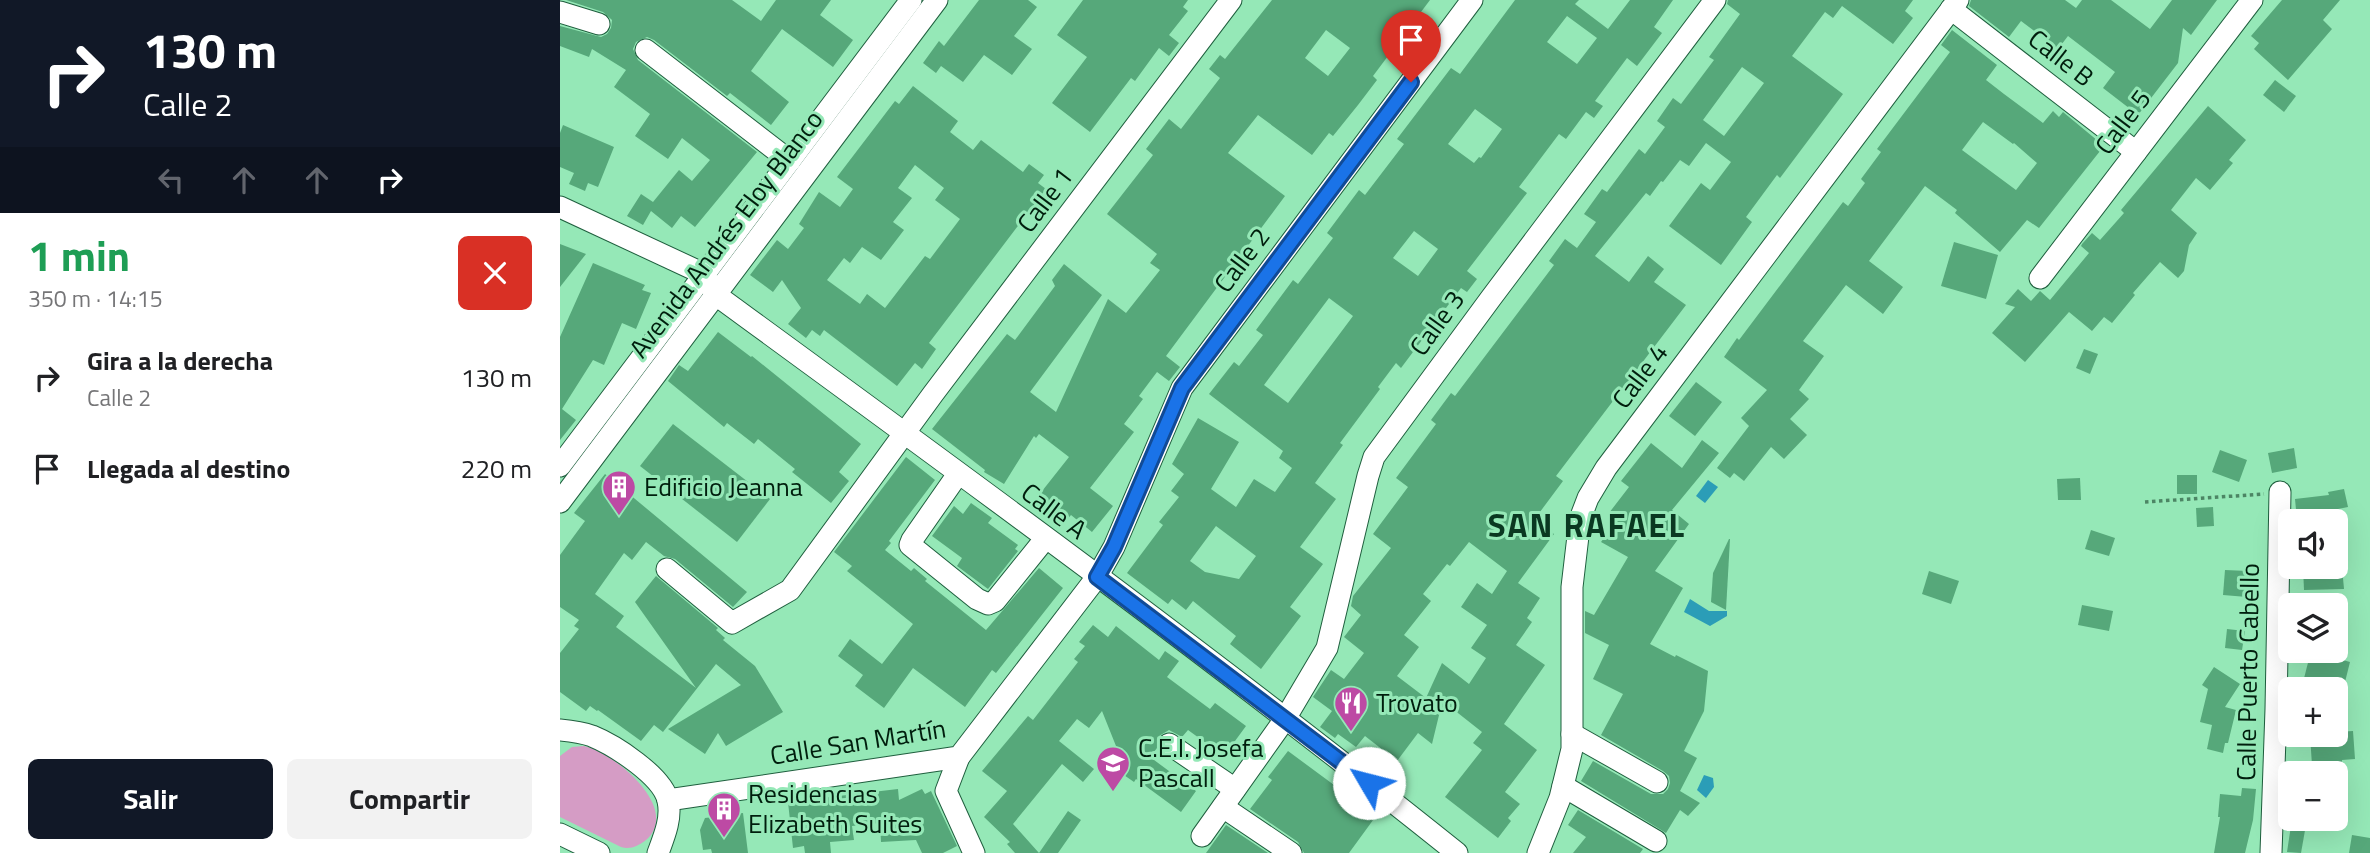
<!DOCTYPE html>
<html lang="es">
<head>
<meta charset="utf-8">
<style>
	:root { --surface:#fff; --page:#f2f2f2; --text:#202124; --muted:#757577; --accent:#111827 }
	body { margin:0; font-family:"Titillium Web",sans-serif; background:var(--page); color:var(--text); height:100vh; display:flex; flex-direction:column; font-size:26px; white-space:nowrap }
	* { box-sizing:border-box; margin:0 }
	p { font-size:23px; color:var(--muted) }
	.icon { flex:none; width:38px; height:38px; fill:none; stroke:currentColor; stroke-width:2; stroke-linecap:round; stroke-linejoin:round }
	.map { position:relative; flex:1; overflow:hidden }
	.panel { display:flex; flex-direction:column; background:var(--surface); width:560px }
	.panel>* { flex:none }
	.hud { background:#111827; color:#fff; overflow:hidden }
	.controls { position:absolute; left:1718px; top:509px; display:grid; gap:14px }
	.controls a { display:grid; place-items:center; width:70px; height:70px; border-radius:10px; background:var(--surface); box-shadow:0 7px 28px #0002; font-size:35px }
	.pin { position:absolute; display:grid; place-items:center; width:60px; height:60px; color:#fff; margin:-72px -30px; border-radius:50% 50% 50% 0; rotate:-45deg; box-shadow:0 0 7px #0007 }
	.pin .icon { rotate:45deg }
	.me { position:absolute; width:77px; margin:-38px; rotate:307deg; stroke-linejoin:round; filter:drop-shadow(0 0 5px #0008) }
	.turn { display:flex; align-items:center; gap:24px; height:147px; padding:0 28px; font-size:32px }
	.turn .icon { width:91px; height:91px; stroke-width:2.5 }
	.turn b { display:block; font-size:49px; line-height:60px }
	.lanes { display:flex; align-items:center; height:66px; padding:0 28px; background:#0003; justify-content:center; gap:35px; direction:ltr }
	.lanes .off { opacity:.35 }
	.round { display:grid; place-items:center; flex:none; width:74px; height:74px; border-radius:10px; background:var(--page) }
	.head { display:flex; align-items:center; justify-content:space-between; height:119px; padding:0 28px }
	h1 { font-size:42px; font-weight:700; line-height:52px; color:#1e9e55 }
	.cta { display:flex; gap:14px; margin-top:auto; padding:14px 28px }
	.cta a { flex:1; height:80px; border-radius:10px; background:var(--accent); color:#fff; font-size:28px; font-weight:700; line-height:80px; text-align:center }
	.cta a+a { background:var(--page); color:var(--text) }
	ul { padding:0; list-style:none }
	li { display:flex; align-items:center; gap:21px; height:91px; padding:0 28px }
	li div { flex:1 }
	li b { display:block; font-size:26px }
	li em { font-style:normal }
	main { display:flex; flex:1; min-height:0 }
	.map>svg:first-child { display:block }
	.green { fill:#d59cc5 }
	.water { fill:#2b9db7 }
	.building { fill:#56a87a; fill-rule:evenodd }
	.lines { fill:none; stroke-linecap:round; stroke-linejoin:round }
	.minor-casing { stroke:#1f5f3e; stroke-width:23 }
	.path { stroke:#4c8564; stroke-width:3.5; stroke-dasharray:3.5 3.5; stroke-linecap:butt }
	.minor { stroke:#fff; stroke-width:21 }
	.route-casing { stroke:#114b97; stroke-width:18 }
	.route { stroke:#1a73e8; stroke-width:12 }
	.labels { text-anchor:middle; stroke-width:6; stroke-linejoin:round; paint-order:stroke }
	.street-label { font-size:26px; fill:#001e0d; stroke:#95e8b7 }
	.poi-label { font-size:26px; fill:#001e0d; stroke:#95e8b7; text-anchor:start }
	.district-label { font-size:33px; font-weight:bold; letter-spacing:2px; fill:#0a3821; stroke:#95e8b7 }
</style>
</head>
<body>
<main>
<section class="panel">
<div class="hud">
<div class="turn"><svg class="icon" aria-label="right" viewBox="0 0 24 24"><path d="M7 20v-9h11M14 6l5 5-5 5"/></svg><div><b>130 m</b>Calle 2</div></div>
<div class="lanes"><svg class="icon off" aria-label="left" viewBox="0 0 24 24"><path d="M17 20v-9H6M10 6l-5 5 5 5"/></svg><svg class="icon off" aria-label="ahead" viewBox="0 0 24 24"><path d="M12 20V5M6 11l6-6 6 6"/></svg><svg class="icon off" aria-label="ahead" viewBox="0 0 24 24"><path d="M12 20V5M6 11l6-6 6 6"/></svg><svg class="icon" aria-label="right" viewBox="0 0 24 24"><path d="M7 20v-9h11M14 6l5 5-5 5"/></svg></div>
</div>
<div class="head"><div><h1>1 min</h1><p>350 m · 14:15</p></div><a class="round" style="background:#d93025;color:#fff"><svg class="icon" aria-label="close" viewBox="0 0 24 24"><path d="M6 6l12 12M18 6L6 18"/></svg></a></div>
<ul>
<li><svg class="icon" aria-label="right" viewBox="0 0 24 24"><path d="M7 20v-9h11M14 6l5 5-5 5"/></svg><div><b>Gira a la derecha</b><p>Calle 2</p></div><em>130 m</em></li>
<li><svg class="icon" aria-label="arrive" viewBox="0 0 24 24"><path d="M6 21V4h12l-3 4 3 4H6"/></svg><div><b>Llegada al destino</b></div><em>220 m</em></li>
</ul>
<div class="cta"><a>Salir</a><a>Compartir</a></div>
</section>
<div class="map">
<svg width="1810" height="853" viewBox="0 0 1810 853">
	<rect width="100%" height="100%" fill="#95e8b7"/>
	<path class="green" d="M 24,746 C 53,752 122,808 86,840 C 78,846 70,850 61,847 L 0,817 L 0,756 L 12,747 Z"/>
	<g class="water">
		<path d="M 1148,480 L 1158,487 L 1145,503 L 1136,496 Z"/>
		<path d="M 1130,599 L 1149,611 L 1167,611 L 1167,616 L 1150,626 L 1124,612 Z"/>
		<path d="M 1144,775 L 1153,778 L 1154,787 L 1146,798 L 1137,790 Z"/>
	</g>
	<g class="building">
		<path d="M 6,0 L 172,0 L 201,21 L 216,0 L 271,0 L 260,15 L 293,40 L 273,67 L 222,29 L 191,71 L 229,102 L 211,125 L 170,93 L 167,96 L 94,40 L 87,37 L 76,42 L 73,49 L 78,60 L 197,152 L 135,227 L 121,216 L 112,228 L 91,211 L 83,225 L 67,216 L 81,194 L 93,202 L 119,170 L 132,181 L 150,160 L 122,138 L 108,159 L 75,136 L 90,114 L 54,87 L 66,70 L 32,49 L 29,57 L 0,46 L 0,26 L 41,37 L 47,34 L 51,28 L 52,20 L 43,12 Z"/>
		<path d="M 419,0 L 468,0 L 477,7 L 454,36 L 472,49 L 452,75 L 424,55 L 403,82 L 381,66 L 376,73 L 363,63 L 379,41 L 384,46 Z"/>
		<path d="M 523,0 L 628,0 L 623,7 L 628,11 L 609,35 L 619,43 L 609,56 L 599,48 L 575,81 L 571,78 L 530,132 L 492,103 L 527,57 L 497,35 Z"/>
		<path d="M 712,0 L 870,0 L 813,76 L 817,80 L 798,105 L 773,136 L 769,133 L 752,155 L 698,115 L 668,153 L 725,196 L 606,356 L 620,367 L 609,381 L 597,372 L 579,396 L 583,399 L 564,424 L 574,432 L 530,488 L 553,506 L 532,532 L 511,515 L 504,523 L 475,500 L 509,457 L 479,434 L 476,438 L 474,436 L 444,484 L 424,472 L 425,470 L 372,429 L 447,334 L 455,340 L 495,286 L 492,280 L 504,264 L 542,295 L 470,392 L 496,412 L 548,299 L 566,313 L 600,270 L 590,263 L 597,254 L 547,214 L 593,155 L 586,149 L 609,119 L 621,129 L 660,78 L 649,69 L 660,55 L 665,59 ZM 766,30 L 790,48 L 768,76 L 745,58 Z"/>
		<path d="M 955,0 L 1019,0 L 1015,4 L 1048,29 L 1070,0 L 1113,0 L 1094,27 L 1102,33 L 1077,66 L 1067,58 L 1035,101 L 1043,106 L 1034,118 L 1026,112 L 1006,139 L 999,134 L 959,187 L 967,193 L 907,271 L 917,279 L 907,292 L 901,288 L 841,368 L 836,363 L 818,387 L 820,389 L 780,443 L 783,445 L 755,483 L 776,499 L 740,547 L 763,564 L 730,607 L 741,616 L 701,669 L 670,644 L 676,636 L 633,601 L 626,610 L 612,599 L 608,604 L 567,573 L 603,525 L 599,522 L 619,497 L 611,491 L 624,474 L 612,464 L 638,418 L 679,442 L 651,489 L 676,507 L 694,479 L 715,492 L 732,468 L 719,458 L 723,451 L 649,394 L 674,362 L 679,366 L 703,335 L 696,330 L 733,280 L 738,284 L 773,238 L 767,233 L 799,190 L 805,195 L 844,144 L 837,139 L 891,68 L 900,74 ZM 1007,16 L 1037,38 L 1017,64 L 987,42 ZM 915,109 L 942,129 L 921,158 L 919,157 L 914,163 L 888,144 ZM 854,231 L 878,249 L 858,276 L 833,258 ZM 769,298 L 793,316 L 728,403 L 704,385 ZM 656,526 L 696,556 L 679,579 L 645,572 L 630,561 Z"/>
		<path d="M 1168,0 L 1353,0 L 1345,11 L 1353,18 L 1333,44 L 1282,6 L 1273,18 L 1265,12 L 1232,56 L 1283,94 L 1220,178 L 1217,175 L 1186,217 L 1192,222 L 1161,265 L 1109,226 L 1141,183 L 1150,190 L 1171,162 L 1146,143 L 1129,166 L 1120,160 L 1103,182 L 1101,181 L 1090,196 L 1086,193 L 1035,256 L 1069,282 L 1088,256 L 1104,269 L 1094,282 L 1126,305 L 996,476 L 1003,481 L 974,520 L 994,534 L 958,583 L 980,598 L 967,618 L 972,622 L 956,645 L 985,665 L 944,724 L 977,750 L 945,792 L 960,804 L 948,818 L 951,821 L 938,838 L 885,797 L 922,750 L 913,743 L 922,732 L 884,702 L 882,713 L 880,711 L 872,744 L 858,733 L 837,761 L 805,736 L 796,747 L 778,734 L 775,738 L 760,727 L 772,711 L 753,697 L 771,670 L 784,679 L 804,653 L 784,637 L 801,615 L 791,606 L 793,596 L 831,548 L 813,534 L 848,487 L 836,478 L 876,424 L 871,420 L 891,393 L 895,396 L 994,265 L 989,261 L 1005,239 L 1017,248 L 1036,222 L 1024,214 L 1042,189 L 1047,192 L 1079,149 L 1085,154 L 1105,127 L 1097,121 L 1113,98 L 1121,104 L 1154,60 L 1149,57 L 1180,14 L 1167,4 ZM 1182,67 L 1204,83 L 1164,136 L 1143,120 ZM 909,542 L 947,571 L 932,594 L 917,583 L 901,607 L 927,625 L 911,648 L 926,658 L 909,684 L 882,663 L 866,698 L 837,676 L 859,647 L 844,635 L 871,601 L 863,594 L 887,564 L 890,566 Z"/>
		<path d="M 1411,0 L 1505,0 L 1516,8 L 1522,0 L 1551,0 L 1590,29 L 1612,0 L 1657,0 L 1631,35 L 1623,28 L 1618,63 L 1578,115 L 1543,88 L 1555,72 L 1508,36 L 1498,49 L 1461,21 L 1449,37 L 1409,6 Z"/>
		<path d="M 1722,0 L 1780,0 L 1763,20 L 1772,29 L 1728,80 L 1694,49 L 1699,43 L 1691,36 Z"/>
		<path d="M 1392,30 L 1437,65 L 1426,80 L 1444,94 L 1483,123 L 1493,111 L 1499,117 L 1503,112 L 1544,146 L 1479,228 L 1467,220 L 1440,252 L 1395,213 L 1397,210 L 1365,186 L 1309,261 L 1343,287 L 1323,314 L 1286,285 L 1243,341 L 1264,356 L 1239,390 L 1249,399 L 1230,419 L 1247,435 L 1224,459 L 1211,447 L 1184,481 L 1174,473 L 1170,478 L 1157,468 L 1189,426 L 1181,418 L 1207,390 L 1164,357 L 1177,338 L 1179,340 L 1283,202 L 1288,206 L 1305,183 L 1301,179 L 1321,152 L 1317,149 L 1390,52 L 1381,45 ZM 1423,122 L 1453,144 L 1454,143 L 1477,163 L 1456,190 L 1402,150 Z"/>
		<path d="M 1715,80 L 1736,96 L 1724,112 L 1703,95 Z"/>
		<path d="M 353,86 L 398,121 L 390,132 L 413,150 L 421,140 L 463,172 L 469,164 L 484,175 L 478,183 L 486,189 L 369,343 L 376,349 L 362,369 L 355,363 L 337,386 L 264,330 L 260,336 L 252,330 L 246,338 L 228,324 L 241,308 L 222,280 L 213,292 L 190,275 L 217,240 L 228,249 L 244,228 L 239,224 L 259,192 L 280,207 L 293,189 L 277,177 L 335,101 L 339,104 ZM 355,165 L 384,188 L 375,200 L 400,219 L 370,259 L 365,256 L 325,308 L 307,294 L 300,304 L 267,280 L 284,258 L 290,263 L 302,247 L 321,260 L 344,230 L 333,222 L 352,198 L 338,188 Z"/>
		<path d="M 1648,106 L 1686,140 L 1669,160 L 1673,163 L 1650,190 L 1636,178 L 1611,210 L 1637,233 L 1629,245 L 1624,271 L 1618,278 L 1600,262 L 1573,293 L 1575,295 L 1552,323 L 1544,317 L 1532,331 L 1509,312 L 1465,362 L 1432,333 L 1455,307 L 1445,304 L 1458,289 L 1471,301 L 1480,291 L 1490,300 L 1529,253 L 1521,246 L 1522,244 L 1532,233 L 1540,240 L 1564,213 L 1561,210 Z"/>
		<path d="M 3,125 L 54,147 L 38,187 L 28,183 L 25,191 L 9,184 L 14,173 L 0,167 L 0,133 Z"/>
		<path d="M 1394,242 L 1438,255 L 1426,299 L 1381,286 Z"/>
		<path d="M 0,244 L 26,254 L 0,287 Z"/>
		<path d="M 33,263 L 85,285 L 82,290 L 91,293 L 76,329 L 62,323 L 44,365 L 33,360 L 2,409 L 16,420 L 0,440 L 0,337 Z"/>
		<path d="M 158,332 L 191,357 L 192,356 L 301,444 L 279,472 L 289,481 L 271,503 L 232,472 L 235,469 L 198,439 L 194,444 L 167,423 L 164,427 L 108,381 L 119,365 L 128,371 Z"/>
		<path d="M 1524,349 L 1538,354 L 1530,374 L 1516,368 Z"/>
		<path d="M 1136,382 L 1162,402 L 1135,436 L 1109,416 Z"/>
		<path d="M 113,424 L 210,499 L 177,542 L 80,466 Z"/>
		<path d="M 1142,440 L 1159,453 L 1112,510 L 1129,524 L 1095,571 L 1123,588 L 1090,644 L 1115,657 L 1116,655 L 1148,671 L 1144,711 L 1124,751 L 1137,758 L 1120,791 L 1140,803 L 1128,816 L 1120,810 L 1106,833 L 1021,781 L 1033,761 L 1091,794 L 1103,794 L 1108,789 L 1110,783 L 1109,776 L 1103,771 L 1041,735 L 1063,694 L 1033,679 L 1049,645 L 1025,633 L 1025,611 L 1034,615 L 1068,557 L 1041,542 L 1058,519 L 1049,513 L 1069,487 L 1061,481 L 1091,443 L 1122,468 Z"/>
		<path d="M 1734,448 L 1737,468 L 1712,473 L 1708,453 Z"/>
		<path d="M 1660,450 L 1687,460 L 1679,482 L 1652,472 Z"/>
		<path d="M 346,457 L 375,480 L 329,541 L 331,543 L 325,550 L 351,571 L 354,568 L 367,579 L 365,581 L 426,630 L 479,568 L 503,588 L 436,673 L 432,670 L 405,707 L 353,668 L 324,708 L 295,686 L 303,675 L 278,656 L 290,639 L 322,664 L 353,624 L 287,571 L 292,566 L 274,552 Z"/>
		<path d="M 45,474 L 187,592 L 173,607 L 115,559 L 104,556 L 86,542 L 72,560 L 64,553 L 35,594 L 64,616 L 56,627 L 136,688 L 75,602 L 96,576 L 158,628 L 156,630 L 165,638 L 163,640 L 195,666 L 223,712 L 166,746 L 158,733 L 145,754 L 108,729 L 181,685 L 156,664 L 103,732 L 94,725 L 81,741 L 38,710 L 37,711 L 30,706 L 26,711 L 0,692 L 0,653 L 19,629 L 14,626 L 19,620 L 0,607 L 0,555 L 25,521 L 14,513 Z"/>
		<rect x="1617" y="475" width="20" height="19"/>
		<path d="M 1520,478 L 1521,500 L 1498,500 L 1497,479 Z"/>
		<path d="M 1784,489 L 1788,507 L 1763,512 L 1763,517 L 1737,520 L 1735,499 L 1769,495 L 1768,492 Z"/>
		<path d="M 411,503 L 432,518 L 428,523 L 458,545 L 455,549 L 458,551 L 428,589 L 397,566 L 402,558 L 372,536 L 394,506 L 403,514 Z"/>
		<path d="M 1653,507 L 1654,526 L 1637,527 L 1636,508 Z"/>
		<path d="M 1531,530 L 1555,538 L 1549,556 L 1525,549 Z"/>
		<path d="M 1169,539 L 1170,539 L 1166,610 L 1151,602 L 1153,573 Z"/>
		<path d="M 1743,567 L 1782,567 L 1784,589 L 1744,590 Z"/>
		<path d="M 1665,570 L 1688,571 L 1687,597 L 1663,595 Z"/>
		<path d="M 1369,571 L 1399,581 L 1391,604 L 1362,594 Z"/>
		<path d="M 1522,605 L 1553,611 L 1549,631 L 1518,625 Z"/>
		<path d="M 533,625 L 548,637 L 556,626 L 599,660 L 605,651 L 619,661 L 607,677 L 650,709 L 655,703 L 686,726 L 664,756 L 628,730 L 622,737 L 609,730 L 599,736 L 597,748 L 590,757 L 636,791 L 621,812 L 576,779 L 574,782 L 545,762 L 556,746 L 542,711 L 529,728 L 517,719 L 499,741 L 534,769 L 523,782 L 502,764 L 453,824 L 479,853 L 508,811 L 521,820 L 498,853 L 455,853 L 447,844 L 450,842 L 424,817 L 447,791 L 422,771 L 468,716 L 473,720 L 518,662 L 514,659 L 525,646 L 519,642 Z"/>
		<path d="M 1667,629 L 1685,631 L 1682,650 L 1665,648 Z"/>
		<path d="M 1751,651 L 1790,662 L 1783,690 L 1741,690 Z"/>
		<path d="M 1654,667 L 1680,684 L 1665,707 L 1676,710 L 1668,743 L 1665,743 L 1663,753 L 1647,749 L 1652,725 L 1640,722 L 1648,689 L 1642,685 Z"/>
		<path d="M 1793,731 L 1795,759 L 1782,760 L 1782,764 L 1752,765 L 1750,735 L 1776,735 L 1776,732 Z"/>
		<path d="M 728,751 L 816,816 L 789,853 L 744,853 L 738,842 L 690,809 L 712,780 L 708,777 Z"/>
		<path d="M 1682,788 L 1696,789 L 1693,820 L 1685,853 L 1654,853 L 1660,817 L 1658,817 L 1660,794 L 1681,796 Z"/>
		<path d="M 338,789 L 339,800 L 362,789 L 365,794 L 371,791 L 397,846 L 383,853 L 362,853 L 356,840 L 321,842 L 320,823 L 292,826 L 294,840 L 270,842 L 271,853 L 245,853 L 244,846 L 233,848 L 228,802 Z"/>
		<path d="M 1018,810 L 1083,849 L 1080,853 L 1013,853 L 1026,837 L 1008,825 Z"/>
		<path d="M 183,813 L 188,853 L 152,853 L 151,849 L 143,850 L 140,830 L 145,818 Z"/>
		<path d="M 1732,819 L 1747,819 L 1741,853 L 1727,852 Z"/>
		<path d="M 666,825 L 708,853 L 646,853 Z"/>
		<path d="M 1792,835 L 1810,838 L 1810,853 L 1789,853 Z"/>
	</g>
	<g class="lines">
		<g class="minor-casing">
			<g id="minor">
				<path d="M 1391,9 L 1576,152"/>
				<path d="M 0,12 L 39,24"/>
				<path d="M 86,50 L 230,161"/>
				<path d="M 0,207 L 144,274 L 156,295 C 405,477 655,659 897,853"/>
				<path d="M 1480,278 L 1692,0"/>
				<path d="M 0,466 L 351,0"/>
				<path d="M 398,474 L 352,540 L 350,545 L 417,599 L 428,604 L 435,601 L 485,539"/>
				<path d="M 0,502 L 377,0"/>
				<path d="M 107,569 L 172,623 L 230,590 L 373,394 L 671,0"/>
				<path d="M 0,730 C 11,731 21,732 32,736 C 54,745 103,776 108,801 C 112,818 104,837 98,853"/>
				<path d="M 1012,734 L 1097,782"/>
				<path d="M 609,744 L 675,789"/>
				<path d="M 399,757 L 386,791 L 414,853"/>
				<path d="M 1003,786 L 1096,841"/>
				<path d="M 108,800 L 399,757 L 537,577 L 554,547 L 622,388 L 912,0"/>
				<path d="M 663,807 L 731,853"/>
				<path d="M 0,834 L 39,853"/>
				<path d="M 642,836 L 725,719 L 767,648 L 808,476 L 814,457 L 931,298 L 1155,0"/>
				<path d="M 978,853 L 1000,798 L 1012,749 L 1012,587 L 1020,519 L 1028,498 L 1046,468 L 1398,0"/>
				<path d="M 1711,853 L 1716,709 L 1720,492"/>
			</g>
		</g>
		<path class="path" d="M 1585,502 L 1704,494"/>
		<use href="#minor" class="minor"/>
	</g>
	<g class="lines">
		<g class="route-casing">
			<path id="route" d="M 809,783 L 537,577 L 554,547 L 622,388 L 851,82"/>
		</g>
		<use href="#route" class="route"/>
	</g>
	<defs>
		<g id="building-pin" transform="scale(1.75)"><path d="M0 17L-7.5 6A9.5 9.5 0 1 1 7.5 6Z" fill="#bd4aa4" stroke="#95e8b7"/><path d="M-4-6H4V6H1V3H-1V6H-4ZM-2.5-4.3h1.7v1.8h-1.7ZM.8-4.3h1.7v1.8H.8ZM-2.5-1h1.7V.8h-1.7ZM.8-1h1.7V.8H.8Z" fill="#fff"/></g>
		<g id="restaurant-pin" transform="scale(1.75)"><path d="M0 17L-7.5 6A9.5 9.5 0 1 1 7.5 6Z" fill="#bd4aa4" stroke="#95e8b7"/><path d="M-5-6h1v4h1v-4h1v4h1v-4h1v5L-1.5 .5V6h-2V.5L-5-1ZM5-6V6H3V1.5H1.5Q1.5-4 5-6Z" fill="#fff"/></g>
		<g id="school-pin" transform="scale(1.75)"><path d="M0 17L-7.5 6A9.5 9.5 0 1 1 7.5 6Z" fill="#bd4aa4" stroke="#95e8b7"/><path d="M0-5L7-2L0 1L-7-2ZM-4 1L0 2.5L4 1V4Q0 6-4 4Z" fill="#fff"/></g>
	</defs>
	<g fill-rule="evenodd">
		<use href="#building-pin" x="59" y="487"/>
		<use href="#restaurant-pin" x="791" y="703"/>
		<use href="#school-pin" x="553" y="763"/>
		<use href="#building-pin" x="164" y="809"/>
	</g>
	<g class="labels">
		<g class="street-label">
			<text transform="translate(1501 58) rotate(38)" y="9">Calle B</text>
			<text transform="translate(1563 122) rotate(-53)" y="9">Calle 5</text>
			<text transform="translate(485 200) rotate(-53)" y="9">Calle 1</text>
			<text transform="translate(166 234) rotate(-53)" y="9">Avenida Andrés Eloy Blanco</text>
			<text transform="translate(682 260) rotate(-53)" y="9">Calle 2</text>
			<text transform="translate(877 323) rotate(-54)" y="9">Calle 3</text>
			<text transform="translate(1080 376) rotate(-53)" y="9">Calle 4</text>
			<text transform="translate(494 511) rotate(37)" y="9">Calle A</text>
			<text transform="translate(1688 672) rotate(-89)" y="9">Calle Puerto Cabello</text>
			<text transform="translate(298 742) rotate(-9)" y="9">Calle San Martín</text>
		</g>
		<g class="poi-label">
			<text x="84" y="496">Edificio Jeanna</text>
			<text x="816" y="712">Trovato</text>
			<text x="578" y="757">C.E.I. Josefa<tspan x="578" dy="30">Pascall</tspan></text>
			<text x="188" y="803">Residencias<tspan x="188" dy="30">Elizabeth Suites</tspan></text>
		</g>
		<g class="district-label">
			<text x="1027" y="537">SAN RAFAEL</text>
		</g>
	</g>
</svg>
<div class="controls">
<a><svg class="icon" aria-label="sound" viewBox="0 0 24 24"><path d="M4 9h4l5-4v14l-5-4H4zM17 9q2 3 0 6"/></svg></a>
<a><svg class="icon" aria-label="layers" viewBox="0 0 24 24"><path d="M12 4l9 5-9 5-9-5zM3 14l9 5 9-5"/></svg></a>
<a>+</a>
<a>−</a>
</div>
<div class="pin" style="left:851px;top:82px;background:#d93025"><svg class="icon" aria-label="arrive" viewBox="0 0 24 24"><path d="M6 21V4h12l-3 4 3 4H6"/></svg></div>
<svg class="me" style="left:809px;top:783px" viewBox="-20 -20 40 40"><circle r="19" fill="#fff"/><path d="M0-13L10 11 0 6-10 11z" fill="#1a73e8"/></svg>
</div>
</main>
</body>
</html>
